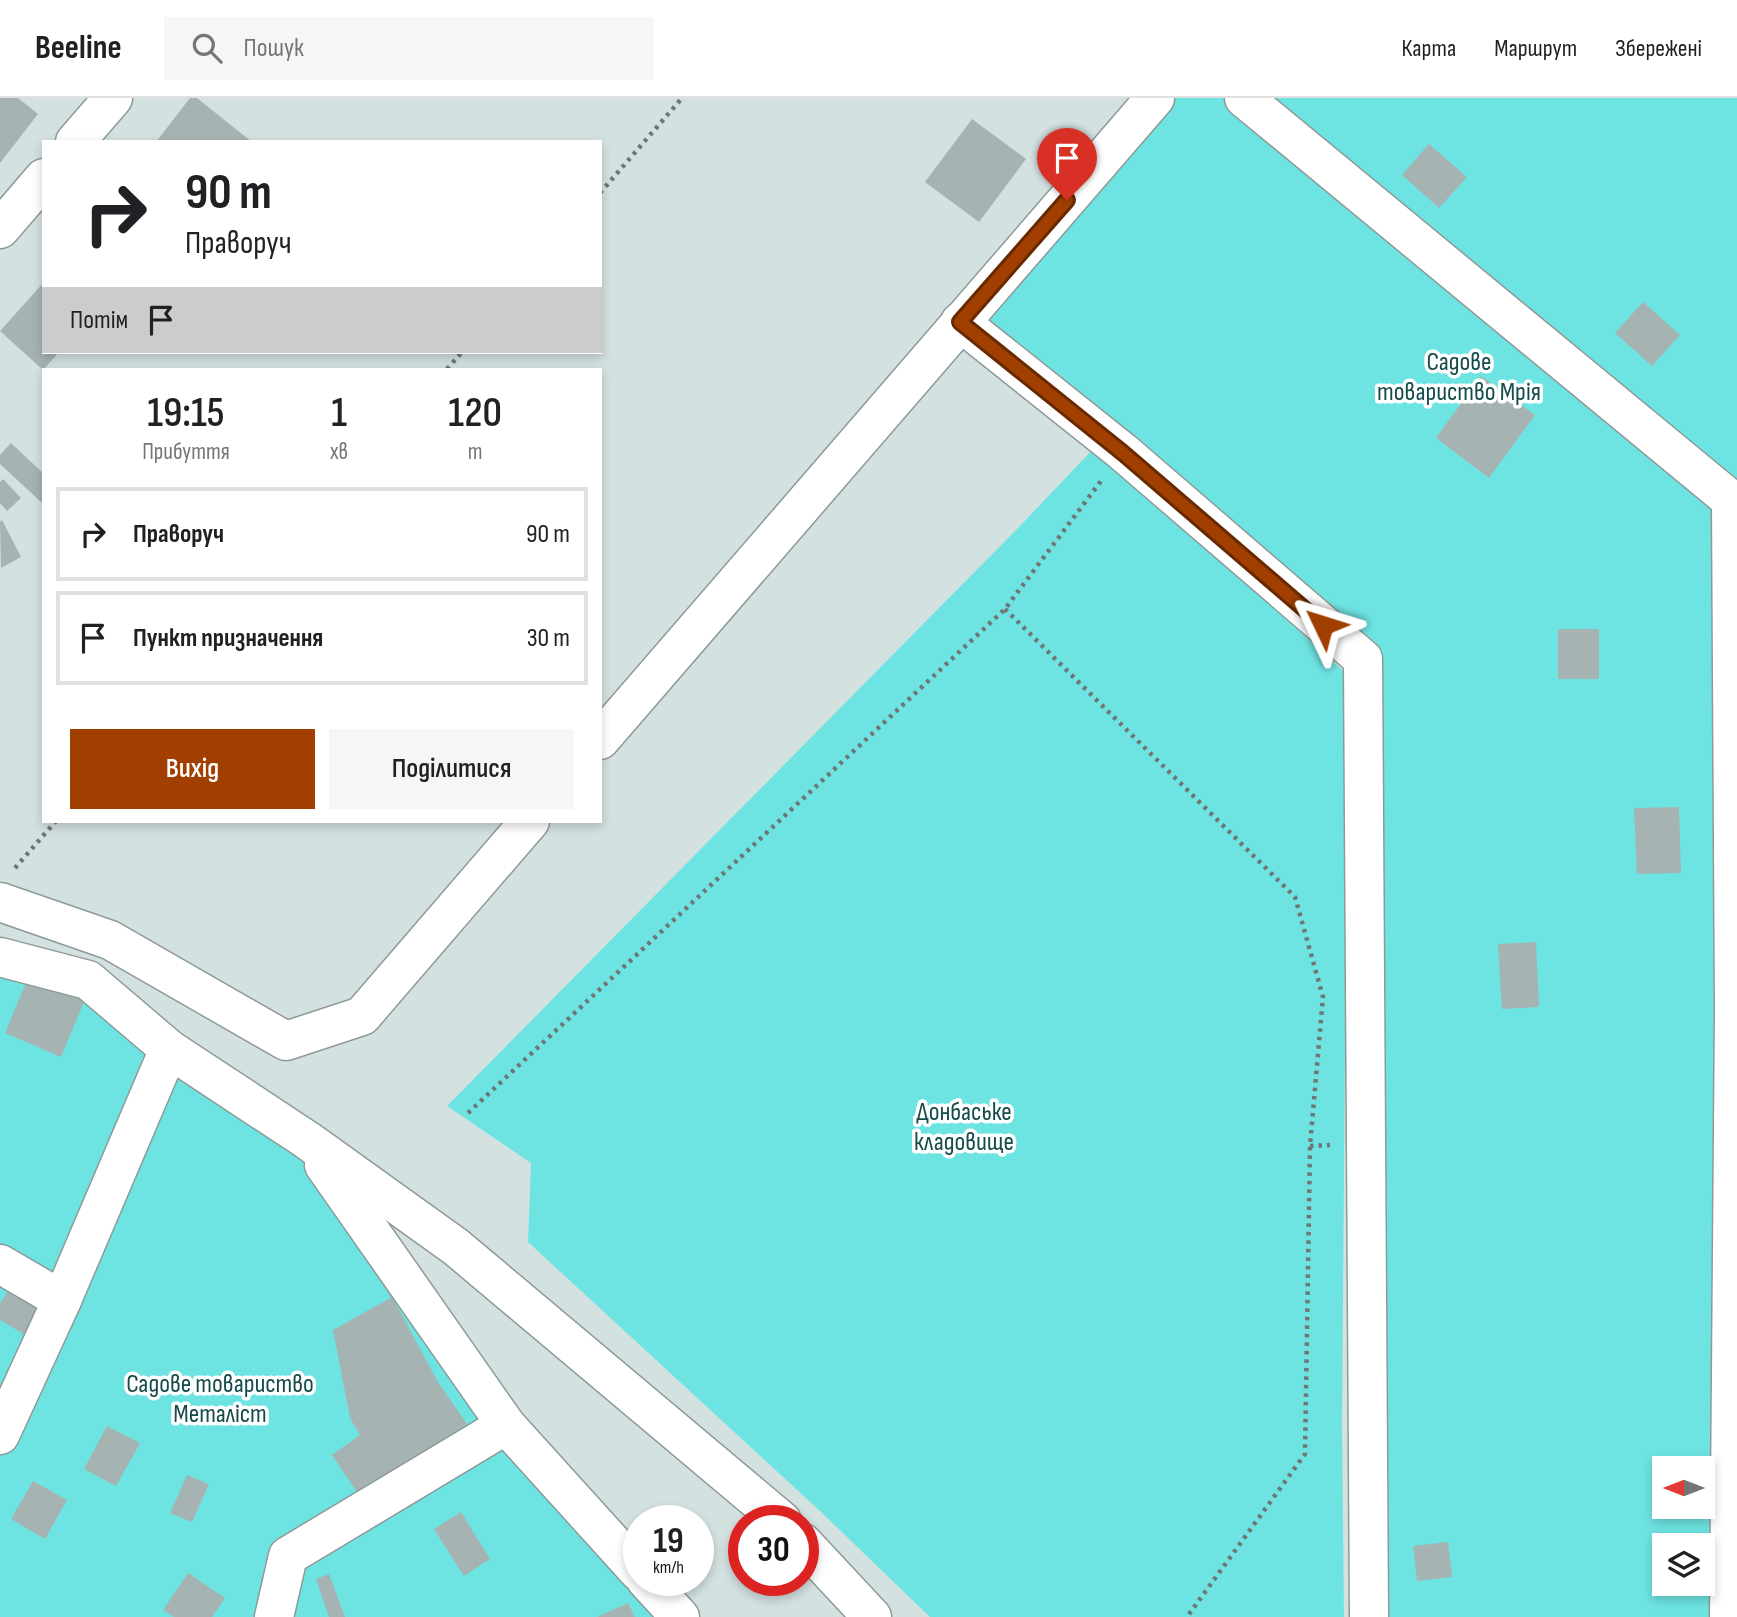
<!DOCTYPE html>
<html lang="uk">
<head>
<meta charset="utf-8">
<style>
	:root { --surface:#fff; --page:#f6f6f6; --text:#202124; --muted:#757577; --line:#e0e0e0; --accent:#a13f00 }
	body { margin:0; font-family:"Sofia Sans Condensed",sans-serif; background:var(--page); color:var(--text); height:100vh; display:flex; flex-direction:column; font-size:26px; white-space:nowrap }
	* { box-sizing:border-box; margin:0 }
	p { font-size:23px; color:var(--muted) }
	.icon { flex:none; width:38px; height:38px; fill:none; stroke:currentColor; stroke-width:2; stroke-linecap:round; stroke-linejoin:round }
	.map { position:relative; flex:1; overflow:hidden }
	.panel { position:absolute; left:42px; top:270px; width:560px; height:455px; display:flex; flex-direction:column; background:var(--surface); border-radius:0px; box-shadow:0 4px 10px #0003 }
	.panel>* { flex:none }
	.hud { position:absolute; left:42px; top:42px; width:560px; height:214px; border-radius:0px; box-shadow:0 4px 10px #0003; background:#fff; color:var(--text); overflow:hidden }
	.needle { width:46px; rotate:270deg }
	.tools { position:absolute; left:1652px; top:1358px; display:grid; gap:14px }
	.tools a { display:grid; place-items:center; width:63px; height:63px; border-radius:0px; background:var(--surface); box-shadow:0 4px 10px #0003; font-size:35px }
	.speed { position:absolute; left:623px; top:1407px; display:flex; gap:14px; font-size:35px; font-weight:700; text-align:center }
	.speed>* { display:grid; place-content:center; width:91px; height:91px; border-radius:50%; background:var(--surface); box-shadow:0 4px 10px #0003; line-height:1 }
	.speed small { font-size:18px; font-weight:400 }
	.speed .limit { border:10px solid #d22; background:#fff; color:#111 }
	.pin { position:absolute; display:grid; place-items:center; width:60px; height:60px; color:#fff; margin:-72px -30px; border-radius:50% 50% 50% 0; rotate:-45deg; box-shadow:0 0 7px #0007 }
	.pin .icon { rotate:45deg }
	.me { position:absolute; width:77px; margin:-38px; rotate:311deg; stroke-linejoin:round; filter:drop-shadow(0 0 5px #0008) }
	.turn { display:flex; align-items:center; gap:24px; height:147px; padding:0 28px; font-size:32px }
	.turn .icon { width:91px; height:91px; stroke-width:2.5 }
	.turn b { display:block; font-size:49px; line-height:60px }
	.then { display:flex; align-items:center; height:66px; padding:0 28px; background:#0003; gap:14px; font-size:26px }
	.eta { display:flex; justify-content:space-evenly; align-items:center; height:119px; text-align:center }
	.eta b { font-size:42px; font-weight:600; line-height:49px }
	.button { display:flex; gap:14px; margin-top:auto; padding:14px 28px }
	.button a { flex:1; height:80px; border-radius:0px; background:var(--accent); color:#fff; font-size:28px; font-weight:600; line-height:80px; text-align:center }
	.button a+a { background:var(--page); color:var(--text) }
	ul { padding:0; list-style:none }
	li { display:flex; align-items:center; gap:21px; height:94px; margin:0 14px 10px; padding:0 14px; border:4px solid var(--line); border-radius:0px }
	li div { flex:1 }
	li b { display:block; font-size:26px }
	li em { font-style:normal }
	header { display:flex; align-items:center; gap:42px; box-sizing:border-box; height:98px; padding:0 35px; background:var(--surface); border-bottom:2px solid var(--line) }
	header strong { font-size:33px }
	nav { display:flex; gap:38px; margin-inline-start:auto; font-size:24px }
	.search { width:490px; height:63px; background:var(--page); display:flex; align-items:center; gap:18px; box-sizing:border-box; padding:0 24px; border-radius:0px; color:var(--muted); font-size:26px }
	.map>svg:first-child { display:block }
	.green { fill:#6ee4e2; fill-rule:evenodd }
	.building { fill:#a6b3b3 }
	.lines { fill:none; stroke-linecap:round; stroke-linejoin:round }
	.minor-casing { stroke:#8d9a99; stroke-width:41 }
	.path { stroke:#6e7676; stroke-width:4.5; stroke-dasharray:3.5 5; stroke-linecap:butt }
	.minor { stroke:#fff; stroke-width:38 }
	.route-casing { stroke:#692900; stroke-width:18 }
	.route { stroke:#a13f00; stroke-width:12 }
	.labels { text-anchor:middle; stroke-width:7; stroke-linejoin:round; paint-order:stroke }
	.park-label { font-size:26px; fill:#154b4b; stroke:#fff }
</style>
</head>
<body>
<header>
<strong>Beeline</strong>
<div class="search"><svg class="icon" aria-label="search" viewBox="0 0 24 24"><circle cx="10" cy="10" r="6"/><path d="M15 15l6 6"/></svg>Пошук</div>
<nav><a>Карта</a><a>Маршрут</a><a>Збережені</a></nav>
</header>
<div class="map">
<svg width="1737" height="1519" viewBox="0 0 1737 1519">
	<rect width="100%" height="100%" fill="#d4e1e1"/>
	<g class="green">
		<path d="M 1155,0 L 1737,0 L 1737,1519 L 1369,1519 L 1363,561 L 960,224 ZM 1664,1370 L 1703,1370 L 1703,1409 L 1664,1409 ZM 1664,1447 L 1703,1447 L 1703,1486 L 1664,1486 Z"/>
		<path d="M 1095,349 L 1348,577 L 1342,1326 L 1344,1519 L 930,1519 L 820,1413 L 528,1144 L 531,1065 L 447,1008 L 1019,429 Z"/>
		<path d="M 0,859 L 88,882 L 307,1042 L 680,1519 L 0,1519 Z"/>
	</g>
	<g class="building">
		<path d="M 0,0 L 18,0 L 38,16 L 0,65 Z"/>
		<path d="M 190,0 L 197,0 L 252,44 L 156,44 Z"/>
		<path d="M 972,21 L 1026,61 L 979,124 L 925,84 Z"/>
		<path d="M 1429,46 L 1467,79 L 1439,110 L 1402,77 Z"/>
		<path d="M 44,184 L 44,254 L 59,254 L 43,272 L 0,233 Z"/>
		<path d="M 1643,204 L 1680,237 L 1652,268 L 1615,235 Z"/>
		<path d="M 1481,278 L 1535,317 L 1489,380 L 1436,340 Z"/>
		<path d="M 11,345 L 44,376 L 44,402 L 41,404 L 0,366 L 0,357 Z"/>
		<path d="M 3,381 L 21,400 L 7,413 L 0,405 L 0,384 Z"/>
		<path d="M 2,422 L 21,459 L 1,470 L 0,424 Z"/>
		<rect x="1558" y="531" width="41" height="50"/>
		<path d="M 1679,709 L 1681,775 L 1637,776 L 1634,710 Z"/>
		<path d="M 1536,844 L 1539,909 L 1502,911 L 1498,846 Z"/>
		<path d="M 30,875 L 86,899 L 61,959 L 5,935 Z"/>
		<path d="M 10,1189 L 44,1208 L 27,1238 L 0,1222 L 0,1206 Z"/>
		<path d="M 392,1199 L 438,1284 L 467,1326 L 361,1400 L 332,1357 L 360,1337 L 350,1320 L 333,1232 Z"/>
		<path d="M 107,1328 L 140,1345 L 116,1388 L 84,1371 Z"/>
		<path d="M 187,1377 L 209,1386 L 192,1424 L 170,1415 Z"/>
		<path d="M 33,1383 L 67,1402 L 45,1441 L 11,1421 Z"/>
		<path d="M 461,1414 L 490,1461 L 464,1478 L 434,1431 Z"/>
		<path d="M 1448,1444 L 1452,1479 L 1417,1483 L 1413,1448 Z"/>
		<path d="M 188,1475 L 225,1500 L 212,1519 L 174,1519 L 163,1512 Z"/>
		<path d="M 329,1476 L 345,1519 L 329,1519 L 316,1481 Z"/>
		<path d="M 628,1505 L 635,1519 L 597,1519 Z"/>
	</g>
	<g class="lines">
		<g class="minor-casing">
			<g id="minor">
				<path d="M 1244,0 L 1737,407"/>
				<path d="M 75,44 L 113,0"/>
				<path d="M 0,131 L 44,80"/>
				<path d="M 960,224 L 1123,354 L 1363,561 L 1369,1519"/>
				<path d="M 600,642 L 1155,0"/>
				<path d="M 0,804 L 110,842 L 286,943 L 362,918 L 530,723"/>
				<path d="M 0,859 L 88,882 L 169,951 L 307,1042 L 456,1149 L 782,1423"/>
				<path d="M 324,1067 L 506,1327 L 639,1474"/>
				<path d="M 0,1166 L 62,1202"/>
				<path d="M 0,1337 L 62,1202 L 169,951"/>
				<path d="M 803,1445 L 872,1519"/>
				<path d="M 646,1482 L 680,1519"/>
				<path d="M 274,1519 L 288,1458 L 506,1327"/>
				<path d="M 1729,1519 L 1734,911 L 1731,402"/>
			</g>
		</g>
		<g class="path">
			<path d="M 600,95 L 682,0"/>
			<path d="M 447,271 L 462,254"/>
			<path d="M 1005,511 L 1295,799 L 1323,899 L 1310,1048 L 1305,1356 L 1187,1519"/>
			<path d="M 15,770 L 56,723"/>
			<path d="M 468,1015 L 1005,511 L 1101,383"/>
			<path d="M 1310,1048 L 1330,1047"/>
		</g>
		<use href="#minor" class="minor"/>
	</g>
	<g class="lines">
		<g class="route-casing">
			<path id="route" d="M 1067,102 L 960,224 L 1123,355 L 1323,527"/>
		</g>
		<use href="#route" class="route"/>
	</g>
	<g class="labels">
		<g class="park-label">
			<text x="1459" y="272">Садове<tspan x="1459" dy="30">товариство Мрія</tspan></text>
			<text x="964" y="1022">Донбаське<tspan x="964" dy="30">кладовище</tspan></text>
			<text x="220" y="1294">Садове товариство<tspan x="220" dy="30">Металіст</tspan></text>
		</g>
	</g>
</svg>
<div class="tools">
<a><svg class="needle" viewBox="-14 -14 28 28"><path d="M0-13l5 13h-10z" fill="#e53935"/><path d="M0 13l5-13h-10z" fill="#757577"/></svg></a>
<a><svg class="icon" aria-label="layers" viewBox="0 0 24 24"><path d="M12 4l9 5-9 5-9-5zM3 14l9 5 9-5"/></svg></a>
</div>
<div class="speed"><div>19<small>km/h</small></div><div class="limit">30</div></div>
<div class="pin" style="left:1067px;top:102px;background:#d93025"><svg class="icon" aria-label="arrive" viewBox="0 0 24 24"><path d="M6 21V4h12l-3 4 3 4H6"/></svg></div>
<svg class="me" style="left:1323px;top:527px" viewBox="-20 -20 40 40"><path d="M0-17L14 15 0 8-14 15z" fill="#a13f00" stroke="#fff" stroke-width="4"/></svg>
<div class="hud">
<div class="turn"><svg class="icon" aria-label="right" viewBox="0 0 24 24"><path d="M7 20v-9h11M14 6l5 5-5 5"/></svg><div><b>90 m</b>Праворуч</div></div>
<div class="then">Потім<svg class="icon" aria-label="arrive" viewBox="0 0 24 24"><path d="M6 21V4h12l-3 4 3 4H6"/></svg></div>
</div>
<section class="panel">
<div class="eta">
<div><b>19:15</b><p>Прибуття</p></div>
<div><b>1</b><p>хв</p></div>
<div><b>120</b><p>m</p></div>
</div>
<ul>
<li><svg class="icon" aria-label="right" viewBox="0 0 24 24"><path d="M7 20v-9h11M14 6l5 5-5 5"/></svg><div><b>Праворуч</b></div><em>90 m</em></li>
<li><svg class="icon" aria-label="arrive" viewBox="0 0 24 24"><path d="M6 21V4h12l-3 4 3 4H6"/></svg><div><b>Пункт призначення</b></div><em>30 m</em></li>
</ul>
<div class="button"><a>Вихід</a><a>Поділитися</a></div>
</section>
</div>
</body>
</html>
